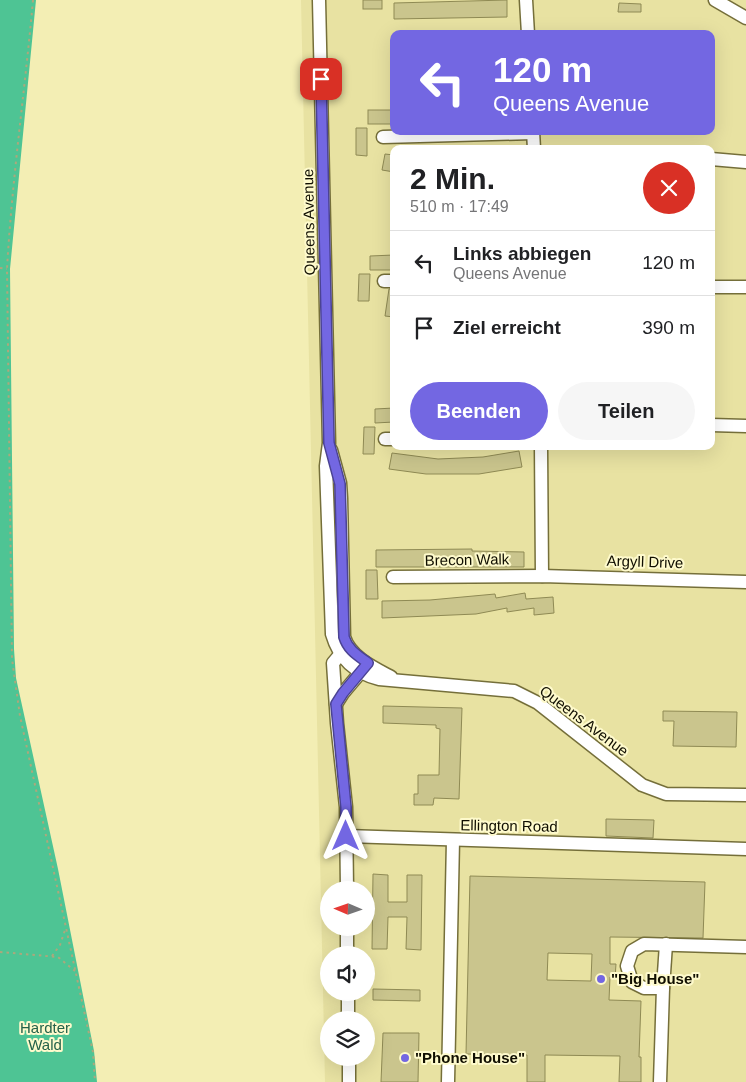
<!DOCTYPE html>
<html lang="de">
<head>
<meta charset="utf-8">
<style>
	:root { --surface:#fff; --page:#f6f6f6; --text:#202124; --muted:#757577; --line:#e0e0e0; --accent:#7367e2 }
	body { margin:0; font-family:Arial,sans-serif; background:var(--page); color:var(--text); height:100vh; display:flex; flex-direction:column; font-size:19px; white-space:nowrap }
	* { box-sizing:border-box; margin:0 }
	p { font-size:16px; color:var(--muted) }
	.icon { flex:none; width:28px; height:28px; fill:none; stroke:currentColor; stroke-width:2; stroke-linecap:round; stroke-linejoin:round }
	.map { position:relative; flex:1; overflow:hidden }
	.side { position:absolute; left:390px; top:145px; width:325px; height:305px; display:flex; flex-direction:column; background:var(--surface); border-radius:10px; box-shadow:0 5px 20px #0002 }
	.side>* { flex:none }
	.guide { position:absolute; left:390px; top:30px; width:325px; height:105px; border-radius:10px; box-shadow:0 5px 20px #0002; background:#7367e2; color:#fff; overflow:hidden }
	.needle { width:32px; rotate:272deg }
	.fabs { position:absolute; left:320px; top:881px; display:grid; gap:10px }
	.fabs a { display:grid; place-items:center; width:55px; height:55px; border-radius:50%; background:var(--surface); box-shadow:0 5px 20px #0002; font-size:25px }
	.pin { position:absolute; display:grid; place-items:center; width:42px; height:42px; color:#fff; margin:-21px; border-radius:10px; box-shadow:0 2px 8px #0006 }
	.me { position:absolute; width:55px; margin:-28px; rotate:0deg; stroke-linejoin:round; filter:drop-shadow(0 0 4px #0008) }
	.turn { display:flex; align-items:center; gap:18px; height:105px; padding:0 20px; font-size:22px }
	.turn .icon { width:65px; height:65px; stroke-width:2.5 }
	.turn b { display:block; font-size:35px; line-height:42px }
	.round { display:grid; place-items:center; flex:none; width:52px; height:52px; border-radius:26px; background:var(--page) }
	.overview { display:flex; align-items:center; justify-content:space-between; height:85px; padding:0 20px }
	h1 { font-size:30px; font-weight:700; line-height:38px }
	.button { display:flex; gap:10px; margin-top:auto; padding:10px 20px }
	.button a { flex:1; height:58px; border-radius:30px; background:var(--accent); color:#fff; font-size:20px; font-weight:700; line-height:58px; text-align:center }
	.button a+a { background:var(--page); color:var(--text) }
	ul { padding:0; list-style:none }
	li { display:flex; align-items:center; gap:15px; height:65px; padding:0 20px; border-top:1px solid var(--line) }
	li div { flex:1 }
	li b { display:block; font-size:19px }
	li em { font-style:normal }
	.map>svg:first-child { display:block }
	.built { fill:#e8e2a2; fill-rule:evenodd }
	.forest { fill:#4ec494 }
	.building { fill:#cac58d; stroke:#8f8a54; fill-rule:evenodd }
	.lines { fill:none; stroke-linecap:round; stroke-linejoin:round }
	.minor-casing { stroke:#756f3a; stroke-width:15 }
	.path { stroke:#aca87c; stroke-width:2; stroke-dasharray:2.5 4; stroke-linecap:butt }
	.minor { stroke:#fff; stroke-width:12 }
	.route-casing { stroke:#4b4393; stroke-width:12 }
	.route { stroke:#7367e2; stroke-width:9 }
	.poi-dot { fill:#7367e2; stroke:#fefacc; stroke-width:2 }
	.labels { text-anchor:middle; stroke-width:4; stroke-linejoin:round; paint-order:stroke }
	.street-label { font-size:15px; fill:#100e00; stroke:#fefacc }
	.poi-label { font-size:15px; font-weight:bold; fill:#100e00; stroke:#fefacc; text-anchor:start }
	.park-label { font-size:15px; fill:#246249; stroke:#fefacc }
</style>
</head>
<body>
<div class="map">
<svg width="746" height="1082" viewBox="0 0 746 1082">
	<rect width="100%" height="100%" fill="#f3eeb4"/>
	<path class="built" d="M 301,0 L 746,0 L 746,1082 L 325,1082 ZM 394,34 L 711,34 L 711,131 L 394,131 ZM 394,149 L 711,149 L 711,446 L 394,446 ZM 329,890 L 366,890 L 366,928 L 329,928 ZM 329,955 L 366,955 L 366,992 L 329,992 ZM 329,1020 L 366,1020 L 366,1058 L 329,1058 Z"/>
	<path class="forest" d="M 0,0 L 36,0 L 10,269 L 14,649 L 16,678 L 58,869 L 94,1051 L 97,1082 L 0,1082 Z"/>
	<g class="building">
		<rect x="363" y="0" width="19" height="9"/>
		<path d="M 507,0 L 507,17 L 394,19 L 394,3 Z"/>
		<path d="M 619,3 L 641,4 L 641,12 L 618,12 Z"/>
		<rect x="368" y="110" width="26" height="14"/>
		<path d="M 356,128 L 367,128 L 367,156 L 356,155 Z"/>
		<path d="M 385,154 L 394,155 L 394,172 L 382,170 Z"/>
		<path d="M 394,255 L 394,270 L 370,270 L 370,256 Z"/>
		<path d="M 359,274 L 370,274 L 369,301 L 358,301 Z"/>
		<path d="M 389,289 L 394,289 L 394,317 L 385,316 Z"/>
		<path d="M 394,408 L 394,422 L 375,423 L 375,409 Z"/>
		<path d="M 364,427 L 375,427 L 374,454 L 363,454 Z"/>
		<path d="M 519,451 L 522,467 L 479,474 L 426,474 L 389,469 L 392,453 L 438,459 L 483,457 Z"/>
		<path d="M 472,549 L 472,551 L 524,552 L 524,567 L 376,567 L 376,550 Z"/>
		<path d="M 366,570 L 377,570 L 378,599 L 366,599 Z"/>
		<path d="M 525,593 L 526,599 L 553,597 L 554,613 L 534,615 L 534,608 L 507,612 L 507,608 L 476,614 L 382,618 L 382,601 L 430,600 L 495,594 L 496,598 Z"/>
		<path d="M 383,706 L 462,708 L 459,799 L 434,798 L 433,805 L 414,805 L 414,794 L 418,794 L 418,775 L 439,775 L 440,729 L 436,728 L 436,725 L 383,723 Z"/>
		<path d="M 663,711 L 737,712 L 736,747 L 673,746 L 674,721 L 663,721 Z"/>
		<path d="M 606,819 L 654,820 L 653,838 L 606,836 Z"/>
		<path d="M 373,874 L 388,875 L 388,902 L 407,902 L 407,875 L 422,875 L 421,950 L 406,949 L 407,917 L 388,917 L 387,949 L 372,949 Z"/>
		<path d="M 470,876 L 705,882 L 703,938 L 610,937 L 610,964 L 616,964 L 615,978 L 610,977 L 609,1000 L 641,1001 L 639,1057 L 641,1057 L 641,1082 L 619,1082 L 620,1056 L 545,1055 L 545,1082 L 527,1082 L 527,1055 L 466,1054 ZM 548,953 L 592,954 L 591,981 L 547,980 Z"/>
		<path d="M 373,989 L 420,990 L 420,1001 L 373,1000 Z"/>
		<path d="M 383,1033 L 419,1033 L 418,1082 L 381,1082 Z"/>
	</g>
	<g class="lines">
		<g class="minor-casing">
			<g id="minor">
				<path d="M 319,0 L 329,443 L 326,466 L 332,634 C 339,658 355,673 379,679 L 514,691 L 538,703 L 642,785 L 666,794 L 746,795"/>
				<path d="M 526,0 L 528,34"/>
				<path d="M 715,0 L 746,18"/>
				<path d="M 533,131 L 534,149"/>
				<path d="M 383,137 L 533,133"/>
				<path d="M 711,159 L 746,162"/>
				<path d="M 384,281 L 394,281"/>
				<path d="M 711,287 L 746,287"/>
				<path d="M 711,425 L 746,426"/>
				<path d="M 385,439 L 394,439"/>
				<path d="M 541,446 L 542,576"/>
				<path d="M 331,450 L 340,483 L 341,498 L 344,637 C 350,657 374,668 391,677"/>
				<path d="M 393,577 L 542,576 L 746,582"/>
				<path d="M 344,650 L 333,663 L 337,723 L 346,807 L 347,890"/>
				<path d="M 336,704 L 343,693 L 365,667"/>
				<path d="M 346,836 L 746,849"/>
				<path d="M 347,928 L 347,955"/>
				<path d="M 663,988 L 666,944"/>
				<path d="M 348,992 L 348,1020"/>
				<path d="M 349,1058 L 349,1082"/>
				<path d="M 448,1082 L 453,840"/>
				<path d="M 660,1082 L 663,988 L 644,988 L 632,982 L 627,966 L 632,951 L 644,944 L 746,947"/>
			</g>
		</g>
		<g class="path">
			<path d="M 33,0 C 25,90 12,179 7,269 L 12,659 L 20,716 L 93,1052 L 95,1082"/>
			<path d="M 0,268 L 7,269"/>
			<path d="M 0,952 L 58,957 L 75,971"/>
			<path d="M 52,956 L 60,945 L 65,930"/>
		</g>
		<use href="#minor" class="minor"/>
	</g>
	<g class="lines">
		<g class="route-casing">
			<path id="route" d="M 321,79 L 329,443 L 340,484 L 344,637 C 348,650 357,655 368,663 L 343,693 L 336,704 L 346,807 L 346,836"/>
		</g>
		<use href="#route" class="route"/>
	</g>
	<g class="poi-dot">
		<circle cx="601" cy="979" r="5"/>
		<circle cx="405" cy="1058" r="5"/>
	</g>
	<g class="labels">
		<g class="street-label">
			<text transform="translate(309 222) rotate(-91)" y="5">Queens Avenue</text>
			<text transform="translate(467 560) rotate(-1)" y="5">Brecon Walk</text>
			<text transform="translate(645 562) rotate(2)" y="5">Argyll Drive</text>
			<text transform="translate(584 721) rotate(37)" y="5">Queens Avenue</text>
			<text transform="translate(509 826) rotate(1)" y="5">Ellington Road</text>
		</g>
		<g class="poi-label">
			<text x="611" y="984">"Big House"</text>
			<text x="415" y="1063">"Phone House"</text>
		</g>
		<g class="park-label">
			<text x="45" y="1033">Hardter<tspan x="45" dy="17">Wald</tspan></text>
		</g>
	</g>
</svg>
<div class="fabs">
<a><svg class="needle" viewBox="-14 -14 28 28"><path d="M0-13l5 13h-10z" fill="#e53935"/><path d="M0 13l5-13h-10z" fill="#757577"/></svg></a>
<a><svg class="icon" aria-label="sound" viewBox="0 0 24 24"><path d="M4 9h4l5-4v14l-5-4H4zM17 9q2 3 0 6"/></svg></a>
<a><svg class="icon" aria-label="layers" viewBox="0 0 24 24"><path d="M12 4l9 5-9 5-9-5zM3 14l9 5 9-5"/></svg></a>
</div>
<div class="pin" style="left:321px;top:79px;background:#d93025"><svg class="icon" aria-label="arrive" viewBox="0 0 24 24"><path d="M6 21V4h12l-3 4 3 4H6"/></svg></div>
<svg class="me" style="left:346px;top:836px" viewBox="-20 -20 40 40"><path d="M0-17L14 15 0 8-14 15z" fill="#7367e2" stroke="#fff" stroke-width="4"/></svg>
<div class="guide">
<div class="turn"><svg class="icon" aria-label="left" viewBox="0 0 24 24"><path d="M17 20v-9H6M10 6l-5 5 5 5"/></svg><div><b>120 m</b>Queens Avenue</div></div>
</div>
<section class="side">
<div class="overview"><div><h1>2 Min.</h1><p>510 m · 17:49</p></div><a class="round" style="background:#d93025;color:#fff"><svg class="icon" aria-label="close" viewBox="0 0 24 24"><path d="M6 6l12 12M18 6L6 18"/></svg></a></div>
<ul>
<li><svg class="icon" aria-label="left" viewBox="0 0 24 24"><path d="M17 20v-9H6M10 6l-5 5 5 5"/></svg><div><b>Links abbiegen</b><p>Queens Avenue</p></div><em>120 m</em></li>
<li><svg class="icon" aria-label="arrive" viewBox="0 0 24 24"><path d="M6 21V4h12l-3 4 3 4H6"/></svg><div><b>Ziel erreicht</b></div><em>390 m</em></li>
</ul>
<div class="button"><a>Beenden</a><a>Teilen</a></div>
</section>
</div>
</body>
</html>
